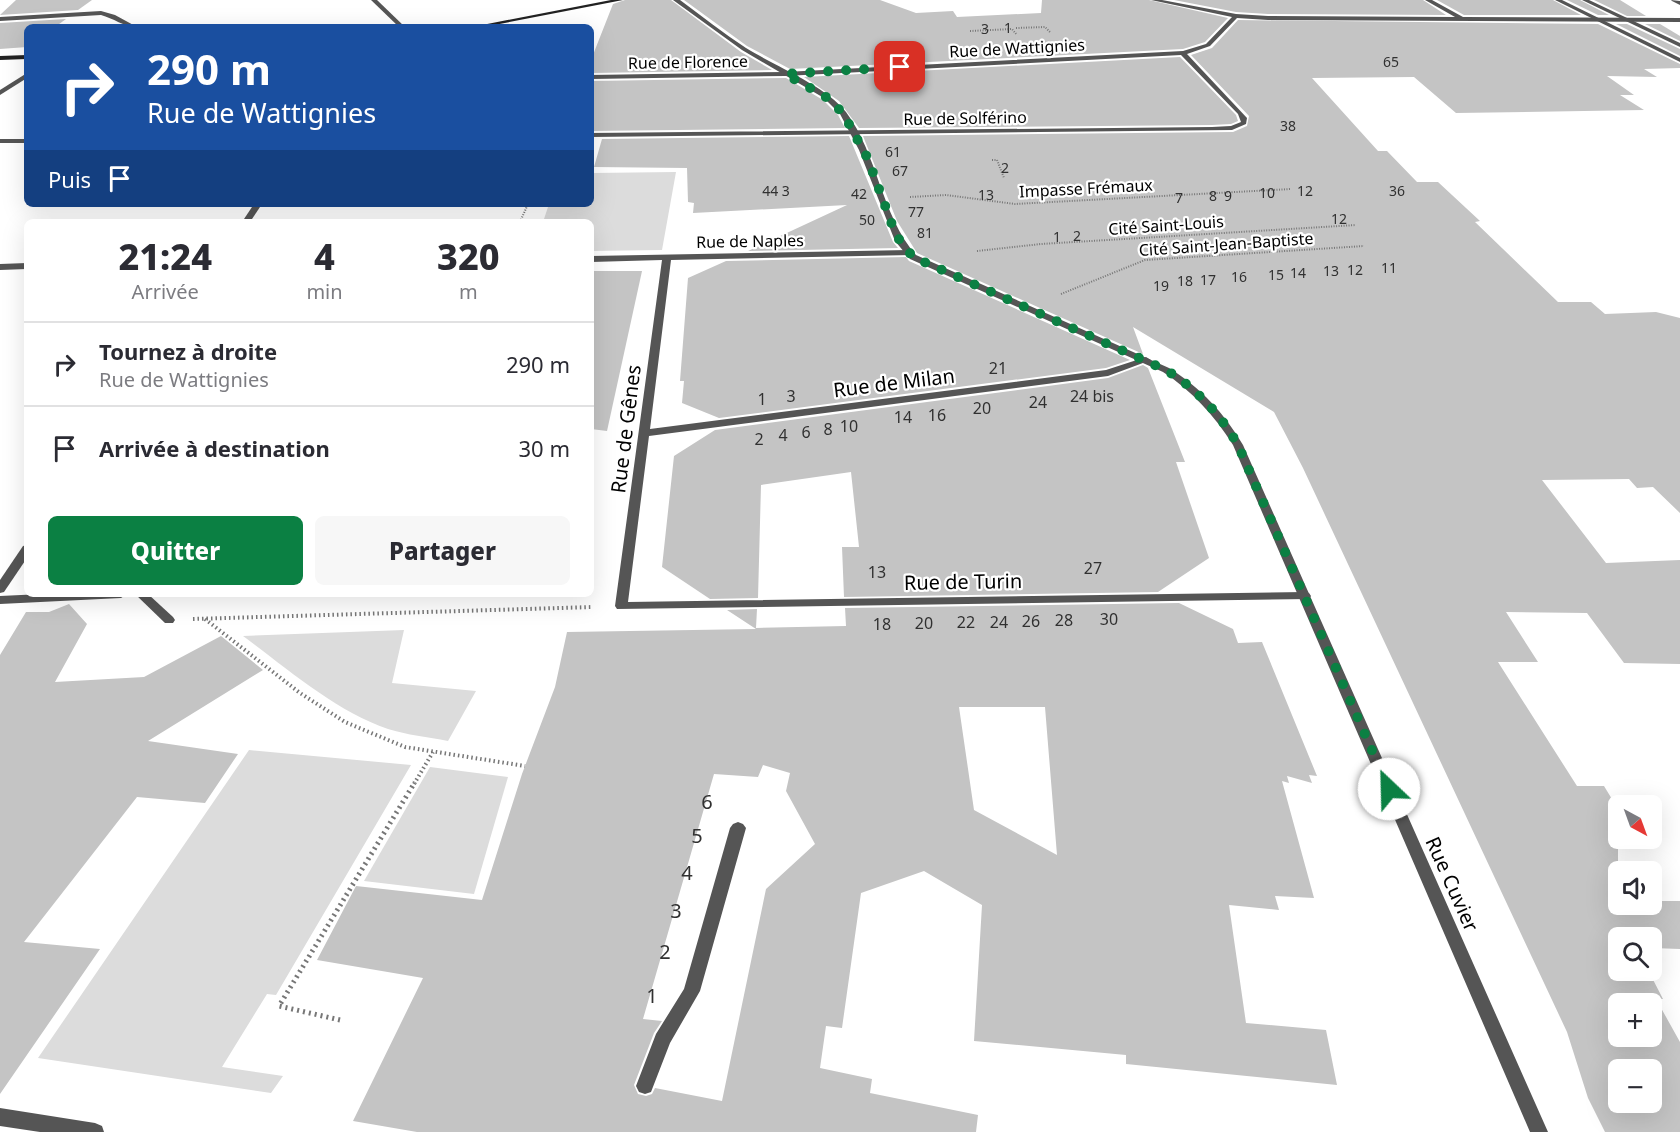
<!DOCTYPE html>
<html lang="fr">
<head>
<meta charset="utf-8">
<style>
	:root { --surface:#fff; --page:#f7f7f7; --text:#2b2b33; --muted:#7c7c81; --line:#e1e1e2; --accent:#0b8043 }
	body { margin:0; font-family:"Noto Sans",sans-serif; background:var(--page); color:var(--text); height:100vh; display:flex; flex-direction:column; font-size:22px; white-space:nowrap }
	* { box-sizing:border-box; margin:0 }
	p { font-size:20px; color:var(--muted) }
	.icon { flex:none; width:33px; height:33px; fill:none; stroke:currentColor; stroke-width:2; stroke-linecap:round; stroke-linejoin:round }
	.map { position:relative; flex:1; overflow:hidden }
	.details { position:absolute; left:24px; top:219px; width:570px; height:378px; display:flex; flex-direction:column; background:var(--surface); border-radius:9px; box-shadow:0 6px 24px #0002 }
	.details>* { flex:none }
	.hud { position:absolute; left:24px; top:24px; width:570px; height:183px; border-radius:9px; box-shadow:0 6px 24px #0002; background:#1a4fa0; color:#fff; overflow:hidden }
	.needle { width:39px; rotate:139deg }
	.buttons { position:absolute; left:1608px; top:795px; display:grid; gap:12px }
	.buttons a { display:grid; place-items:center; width:54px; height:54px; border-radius:9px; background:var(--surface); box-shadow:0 6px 24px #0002; font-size:30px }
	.pin { position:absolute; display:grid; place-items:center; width:51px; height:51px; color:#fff; margin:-26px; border-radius:12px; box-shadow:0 3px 9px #0006 }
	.me { position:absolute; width:66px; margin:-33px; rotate:336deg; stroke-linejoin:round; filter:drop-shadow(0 0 4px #0008) }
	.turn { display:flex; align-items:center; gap:21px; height:126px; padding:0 24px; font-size:27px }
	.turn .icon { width:78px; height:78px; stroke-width:2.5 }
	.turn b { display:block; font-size:42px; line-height:51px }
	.then { display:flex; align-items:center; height:57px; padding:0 24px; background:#0003; gap:12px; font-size:22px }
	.eta { display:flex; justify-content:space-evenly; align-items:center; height:102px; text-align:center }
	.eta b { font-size:36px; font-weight:800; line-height:42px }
	.button { display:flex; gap:12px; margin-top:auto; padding:12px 24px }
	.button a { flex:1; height:69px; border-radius:9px; background:var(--accent); color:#fff; font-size:24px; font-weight:800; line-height:69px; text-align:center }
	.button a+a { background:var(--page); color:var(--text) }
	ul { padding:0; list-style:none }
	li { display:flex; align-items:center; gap:18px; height:84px; padding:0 24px; border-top:2px solid var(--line) }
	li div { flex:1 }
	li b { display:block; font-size:22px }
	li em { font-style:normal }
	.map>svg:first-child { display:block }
	.green { fill:#dcdcdc }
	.building { fill:#c4c4c4; fill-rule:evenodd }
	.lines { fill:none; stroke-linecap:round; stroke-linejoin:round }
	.path-far2 { stroke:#777; stroke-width:2; stroke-dasharray:1 1.5; stroke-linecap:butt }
	.path-far1 { stroke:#777; stroke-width:4; stroke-dasharray:1.5 3; stroke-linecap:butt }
	.path { stroke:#777; stroke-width:5; stroke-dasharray:2 4; stroke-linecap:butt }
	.service { fill:#555; fill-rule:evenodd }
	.minor { fill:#555; fill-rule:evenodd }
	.tertiary { fill:#555; fill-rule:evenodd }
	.secondary { fill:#222; fill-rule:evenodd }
	.route { stroke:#0b8043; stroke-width:10; stroke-dasharray:0 18 }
	.labels { text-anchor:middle; stroke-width:4.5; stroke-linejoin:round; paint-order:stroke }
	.far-number-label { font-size:14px; fill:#313131 }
	.far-street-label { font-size:16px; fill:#000; stroke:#fff }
	.number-label { font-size:16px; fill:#313131 }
	.street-label { font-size:20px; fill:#000; stroke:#fff }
	.near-number-label { font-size:20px; fill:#313131 }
</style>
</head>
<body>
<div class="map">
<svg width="1680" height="1132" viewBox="0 0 1680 1132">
	<rect width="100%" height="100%" fill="#fff"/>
	<g class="green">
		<path d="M 676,172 L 662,250 L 591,251 L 591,222 L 543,222 L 549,204 L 591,204 L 591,173 Z"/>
		<path d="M 404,630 L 392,683 L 476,691 L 448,741 C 428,737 407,735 388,729 C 337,712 286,668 243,636 Z"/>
		<path d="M 249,750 L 411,765 L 276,995 L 267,994 L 222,1067 L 283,1076 L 271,1093 L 38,1058 Z"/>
		<path d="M 430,767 L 508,777 L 474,894 L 364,881 Z"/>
	</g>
	<g class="building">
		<path d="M 16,0 L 92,0 L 78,10 L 0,15 Z"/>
		<path d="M 625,0 L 671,0 L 741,52 L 772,70 L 591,73 L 591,60 L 613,4 Z"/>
		<path d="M 684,0 L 880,0 L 916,13 L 953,11 L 957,17 L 1041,13 L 1042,0 L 1149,0 L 1228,18 L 1205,42 L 1183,49 L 790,69 L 747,46 Z"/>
		<path d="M 1174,0 L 1423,0 L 1446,15 L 1268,14 L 1236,12 Z"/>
		<path d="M 1437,0 L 1553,0 L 1581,15 L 1464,15 Z"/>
		<path d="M 1567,0 L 1580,0 L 1609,15 L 1598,15 Z"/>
		<path d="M 1594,0 L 1620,0 L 1646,16 L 1627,16 Z"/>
		<path d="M 66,19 L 55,27 L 27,27 L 27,47 L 0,49 L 0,23 Z"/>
		<path d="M 1238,20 L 1598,24 L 1680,64 L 1680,68 L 1644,69 L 1657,77 L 1607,76 L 1634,95 L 1620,95 L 1644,110 L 1456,113 L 1414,77 L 1312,78 L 1378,151 L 1387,151 L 1417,182 L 1438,182 L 1480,221 L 1475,222 L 1558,302 L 1591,302 L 1605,314 L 1656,312 L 1680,318 L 1680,513 L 1653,487 L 1637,488 L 1629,479 L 1542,480 L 1606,563 L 1680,560 L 1680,664 L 1624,663 L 1587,613 L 1506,612 L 1538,662 L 1498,662 L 1577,786 L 1604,786 L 1618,809 L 1618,904 L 1652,904 L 1652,901 L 1680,901 L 1680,949 L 1652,948 L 1652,938 L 1618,938 L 1618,970 L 1648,970 L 1663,999 L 1656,999 L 1680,1042 L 1680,1132 L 1605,1132 L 1588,1098 L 1567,1032 L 1303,468 L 1274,412 L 1133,327 L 1143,354 L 917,253 L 897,221 L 863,136 L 1233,132 L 1247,126 L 1249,116 L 1191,55 L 1212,48 ZM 1618,1004 L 1652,1004 L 1652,1036 L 1618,1036 ZM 1618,1070 L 1652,1070 L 1652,1102 L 1618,1102 Z"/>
		<path d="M 1616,24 L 1627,24 L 1680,49 L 1680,56 Z"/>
		<path d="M 1645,24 L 1660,24 L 1680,36 L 1680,41 Z"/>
		<path d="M 1180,57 L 1236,115 L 1238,121 L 1231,124 L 1212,125 L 859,128 L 839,101 L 804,77 Z"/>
		<path d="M 786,78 L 823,100 L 838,115 L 845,128 L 591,131 L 591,81 Z"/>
		<path d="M 849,136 L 893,242 L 898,248 L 748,251 L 847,205 L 693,213 L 694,203 L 688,202 L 687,168 L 594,167 L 602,139 Z"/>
		<path d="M 906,257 L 909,261 L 1130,360 L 1106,368 L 719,418 L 682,403 L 684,381 L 680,381 L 688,278 L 726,261 Z"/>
		<path d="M 591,271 L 642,271 L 607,431 L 591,429 Z"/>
		<path d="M 1143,365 L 1148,368 L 1185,462 L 1176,462 L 1209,558 L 1158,592 L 844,597 L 842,547 L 859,547 L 851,472 L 761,485 L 758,598 L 710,599 L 662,567 L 674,456 L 715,430 L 1108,378 Z"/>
		<path d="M 1179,603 L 1233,629 L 1238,643 L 1262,642 L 1317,776 L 1309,775 L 1312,783 L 1287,776 L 1289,783 L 1282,781 L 1314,898 L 1275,896 L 1279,910 L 1229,905 L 1246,1023 L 1326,1030 L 1337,1085 L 1126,1064 L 1126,1055 L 974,1041 L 982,905 L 924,871 L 861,893 L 842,1028 L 826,1026 L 820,1068 L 872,1079 L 870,1093 L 978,1115 L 976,1132 L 417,1132 L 353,1121 L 423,978 L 317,960 L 356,886 L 482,900 L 522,774 L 555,687 L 567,632 L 756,629 L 727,610 L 757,609 L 756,628 L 846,626 L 845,608 ZM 959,707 L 1045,707 L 1057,855 L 974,810 ZM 763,765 L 790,773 L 786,791 L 815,844 L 766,889 L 722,1101 L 655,1088 L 652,1094 L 646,1096 L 638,1094 L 634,1085 L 654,1033 L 662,1021 L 643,1019 L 714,774 L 758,777 Z"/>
		<path d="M 69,604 L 87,624 L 55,682 L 144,677 L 221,636 L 263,670 L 148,741 L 238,754 L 205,803 L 137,797 L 24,942 L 100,949 L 0,1094 L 0,655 L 26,612 L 49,612 Z"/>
	</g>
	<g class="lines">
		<g class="path-far2">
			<path d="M 1016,28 L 1045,27 L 1051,33"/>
			<path d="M 970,31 L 1012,29 L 1017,35"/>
			<path d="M 992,160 L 997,160 L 1004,178"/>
			<path d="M 910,197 L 946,195 L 1015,204 L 1291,189"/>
			<path d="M 520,222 L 528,204"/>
			<path d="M 977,251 L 1041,244 L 1356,225"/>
			<path d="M 1061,294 L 1145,260 L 1364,246"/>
		</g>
		<g class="path-far1">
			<path d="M 193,619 L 593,607"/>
			<path d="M 205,619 L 300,693 L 345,722 L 405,747 L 525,766"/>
			<path d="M 414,784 L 433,752"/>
		</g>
		<path class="path" d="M 340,1020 L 279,1006 L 415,782"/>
		<g class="service">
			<path d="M 371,0 L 377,0 L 405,27 L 399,27 Z"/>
			<path d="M 101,11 L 115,15 L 137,27 C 124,27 113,18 101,15 L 0,21 L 0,17 Z"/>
			<path d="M 738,822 L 743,824 L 746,828 L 700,991 L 670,1043 L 651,1092 L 645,1094 L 639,1092 L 636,1086 L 656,1034 L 684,989 L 730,828 L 733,824 Z"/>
		</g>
		<g class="minor">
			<path d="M 1151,0 L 1162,0 L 1236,14 L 1268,16 L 1455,17 L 1425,0 L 1432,0 L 1463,17 L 1680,18 L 1680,22 L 1268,20 L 1237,18 L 1210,46 L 1187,54 L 1247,118 L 1246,124 L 1232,130 L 591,137 L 591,133 L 1212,127 L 1231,126 L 1241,122 L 1238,114 L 1181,55 L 785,76 L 591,79 L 591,75 L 785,72 L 1183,51 L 1206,44 L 1232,17 Z"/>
			<path d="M 1671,0 L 1680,1 L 1680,5 L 1672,1 Z"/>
			<path d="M 27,73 L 27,78 L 0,95 L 0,90 Z"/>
			<rect x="0" y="139" width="27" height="4"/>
			<path d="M 254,204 L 262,204 L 250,222 L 242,222 Z"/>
			<path d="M 909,250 L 913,253 L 912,255 L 671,260 L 650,429 L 1106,370 L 1146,357 L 1151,360 L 1108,376 L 649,436 L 628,602 L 1305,592 L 1309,593 L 1311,596 L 1309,599 L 617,609 L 615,606 L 662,260 L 591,262 L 591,256 Z"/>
			<path d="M 27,263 L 27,269 L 0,270 L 0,264 Z"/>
			<path d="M 27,545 L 27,558 L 4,592 L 0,593 L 0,580 L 23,546 Z"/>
			<path d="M 42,594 L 127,594 L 121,598 L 0,604 L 0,596 Z"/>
			<path d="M 135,594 L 148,594 L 173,617 L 175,620 L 173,623 L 165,623 Z"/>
			<path d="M 0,1108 L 95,1123 L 102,1126 L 104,1132 L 40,1132 L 0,1126 Z"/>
		</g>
		<g class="tertiary">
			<path d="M 673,0 L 680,0 C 702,16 723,33 746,48 C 775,66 826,86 846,112 C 878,155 881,215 916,255 L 1169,368 C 1201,388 1224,413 1243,445 L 1548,1132 L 1530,1132 L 1233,445 C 1214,415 1192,391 1163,372 L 910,259 L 895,241 L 859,150 L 840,114 L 824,98 L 742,50 Z"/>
			<path d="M 1555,0 L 1562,0 L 1680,58 L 1680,62 Z"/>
			<path d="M 1582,0 L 1589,0 L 1680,43 L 1680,47 Z"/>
		</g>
		<g class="secondary">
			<path d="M 611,0 L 623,0 L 484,27 L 472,27 Z"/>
			<path d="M 27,55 L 27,59 L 0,60 L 0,56 Z"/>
		</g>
	</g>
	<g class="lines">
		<path class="route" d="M 900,67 L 785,74 L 826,97 L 843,113 L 868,159 L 894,230 L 900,241 L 913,257 L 1166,370 C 1197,389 1220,414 1238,445 L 1389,789"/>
	</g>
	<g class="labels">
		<g class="far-number-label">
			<text x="1008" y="33">1</text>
			<text x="985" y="34">3</text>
			<text x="1391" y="67">65</text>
			<text x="1288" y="131">38</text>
			<text x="893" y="157">61</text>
			<text x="1005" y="173">2</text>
			<text x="900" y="176">67</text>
			<text x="776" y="196">44 3</text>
			<text x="1305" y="196">12</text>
			<text x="1397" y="196">36</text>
			<text x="1267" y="198">10</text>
			<text x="859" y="199">42</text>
			<text x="986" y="200">13</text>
			<text x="1213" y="201">8</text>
			<text x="1228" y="201">9</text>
			<text x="1179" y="203">7</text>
			<text x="916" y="217">77</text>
			<text x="1339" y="224">12</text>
			<text x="867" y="225">50</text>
			<text x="925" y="238">81</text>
			<text x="1077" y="241">2</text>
			<text x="1057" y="242">1</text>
			<text x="1389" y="273">11</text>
			<text x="1355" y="275">12</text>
			<text x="1331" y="276">13</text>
			<text x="1298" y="278">14</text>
			<text x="1276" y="280">15</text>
			<text x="1239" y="282">16</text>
			<text x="1208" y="285">17</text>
			<text x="1185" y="286">18</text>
			<text x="1161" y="291">19</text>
		</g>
		<g class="far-street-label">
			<text transform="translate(1017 48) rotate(-3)" y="6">Rue de Wattignies</text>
			<text transform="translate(688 62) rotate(-1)" y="6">Rue de Florence</text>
			<text transform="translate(965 118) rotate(-1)" y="6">Rue de Solférino</text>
			<text transform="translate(1086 188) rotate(-3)" y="6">Impasse Frémaux</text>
			<text transform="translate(1166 225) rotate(-4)" y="6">Cité Saint-Louis</text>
			<text transform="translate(750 241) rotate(-1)" y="6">Rue de Naples</text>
			<text transform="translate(1226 244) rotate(-4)" y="6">Cité Saint-Jean-Baptiste</text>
		</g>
		<g class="number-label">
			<text x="998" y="374">21</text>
			<text x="791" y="402">3</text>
			<text x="1092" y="402">24 bis</text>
			<text x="762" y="405">1</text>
			<text x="1038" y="408">24</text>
			<text x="982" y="414">20</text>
			<text x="937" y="421">16</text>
			<text x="903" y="423">14</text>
			<text x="849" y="432">10</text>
			<text x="828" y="435">8</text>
			<text x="806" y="438">6</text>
			<text x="783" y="441">4</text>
			<text x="759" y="445">2</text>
			<text x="1093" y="574">27</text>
			<text x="877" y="578">13</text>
			<text x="1109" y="625">30</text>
			<text x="1064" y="626">28</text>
			<text x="1031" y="627">26</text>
			<text x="966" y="628">22</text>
			<text x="999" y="628">24</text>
			<text x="924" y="629">20</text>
			<text x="882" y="630">18</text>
		</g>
		<g class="street-label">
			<text transform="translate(894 383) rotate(-7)" y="7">Rue de Milan</text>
			<text transform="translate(626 429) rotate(-83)" y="7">Rue de Gênes</text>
			<text transform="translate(963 582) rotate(-1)" y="7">Rue de Turin</text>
			<text transform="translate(1452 884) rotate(66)" y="7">Rue Cuvier</text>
		</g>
		<g class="near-number-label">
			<text x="707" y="809">6</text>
			<text x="697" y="843">5</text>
			<text x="687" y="880">4</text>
			<text x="676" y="918">3</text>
			<text x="665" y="959">2</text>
			<text x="652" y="1003">1</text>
		</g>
	</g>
</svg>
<div class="buttons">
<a><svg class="needle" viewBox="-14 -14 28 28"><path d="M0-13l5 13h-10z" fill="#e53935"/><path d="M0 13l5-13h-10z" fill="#7c7c81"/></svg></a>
<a><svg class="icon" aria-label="sound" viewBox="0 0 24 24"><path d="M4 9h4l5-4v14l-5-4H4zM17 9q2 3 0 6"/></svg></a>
<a><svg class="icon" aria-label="search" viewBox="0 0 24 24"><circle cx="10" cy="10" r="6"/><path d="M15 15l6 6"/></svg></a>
<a>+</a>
<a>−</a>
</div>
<div class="pin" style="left:900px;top:67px;background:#d93025"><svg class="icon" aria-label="arrive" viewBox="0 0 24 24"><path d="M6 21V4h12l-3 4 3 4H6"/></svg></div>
<svg class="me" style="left:1389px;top:789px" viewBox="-20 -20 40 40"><circle r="19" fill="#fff"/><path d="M0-13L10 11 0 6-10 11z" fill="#0b8043"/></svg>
<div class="hud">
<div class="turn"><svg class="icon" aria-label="right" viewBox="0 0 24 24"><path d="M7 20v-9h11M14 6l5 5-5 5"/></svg><div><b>290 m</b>Rue de Wattignies</div></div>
<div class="then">Puis<svg class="icon" aria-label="arrive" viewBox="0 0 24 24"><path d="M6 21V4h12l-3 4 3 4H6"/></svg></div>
</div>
<section class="details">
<div class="eta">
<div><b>21:24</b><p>Arrivée</p></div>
<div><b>4</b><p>min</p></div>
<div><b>320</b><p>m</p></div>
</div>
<ul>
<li><svg class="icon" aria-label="right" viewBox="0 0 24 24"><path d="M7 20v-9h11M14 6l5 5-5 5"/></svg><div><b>Tournez à droite</b><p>Rue de Wattignies</p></div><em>290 m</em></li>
<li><svg class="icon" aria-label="arrive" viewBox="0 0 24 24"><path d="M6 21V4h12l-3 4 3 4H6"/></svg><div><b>Arrivée à destination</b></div><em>30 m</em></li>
</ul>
<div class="button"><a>Quitter</a><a>Partager</a></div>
</section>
</div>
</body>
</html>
